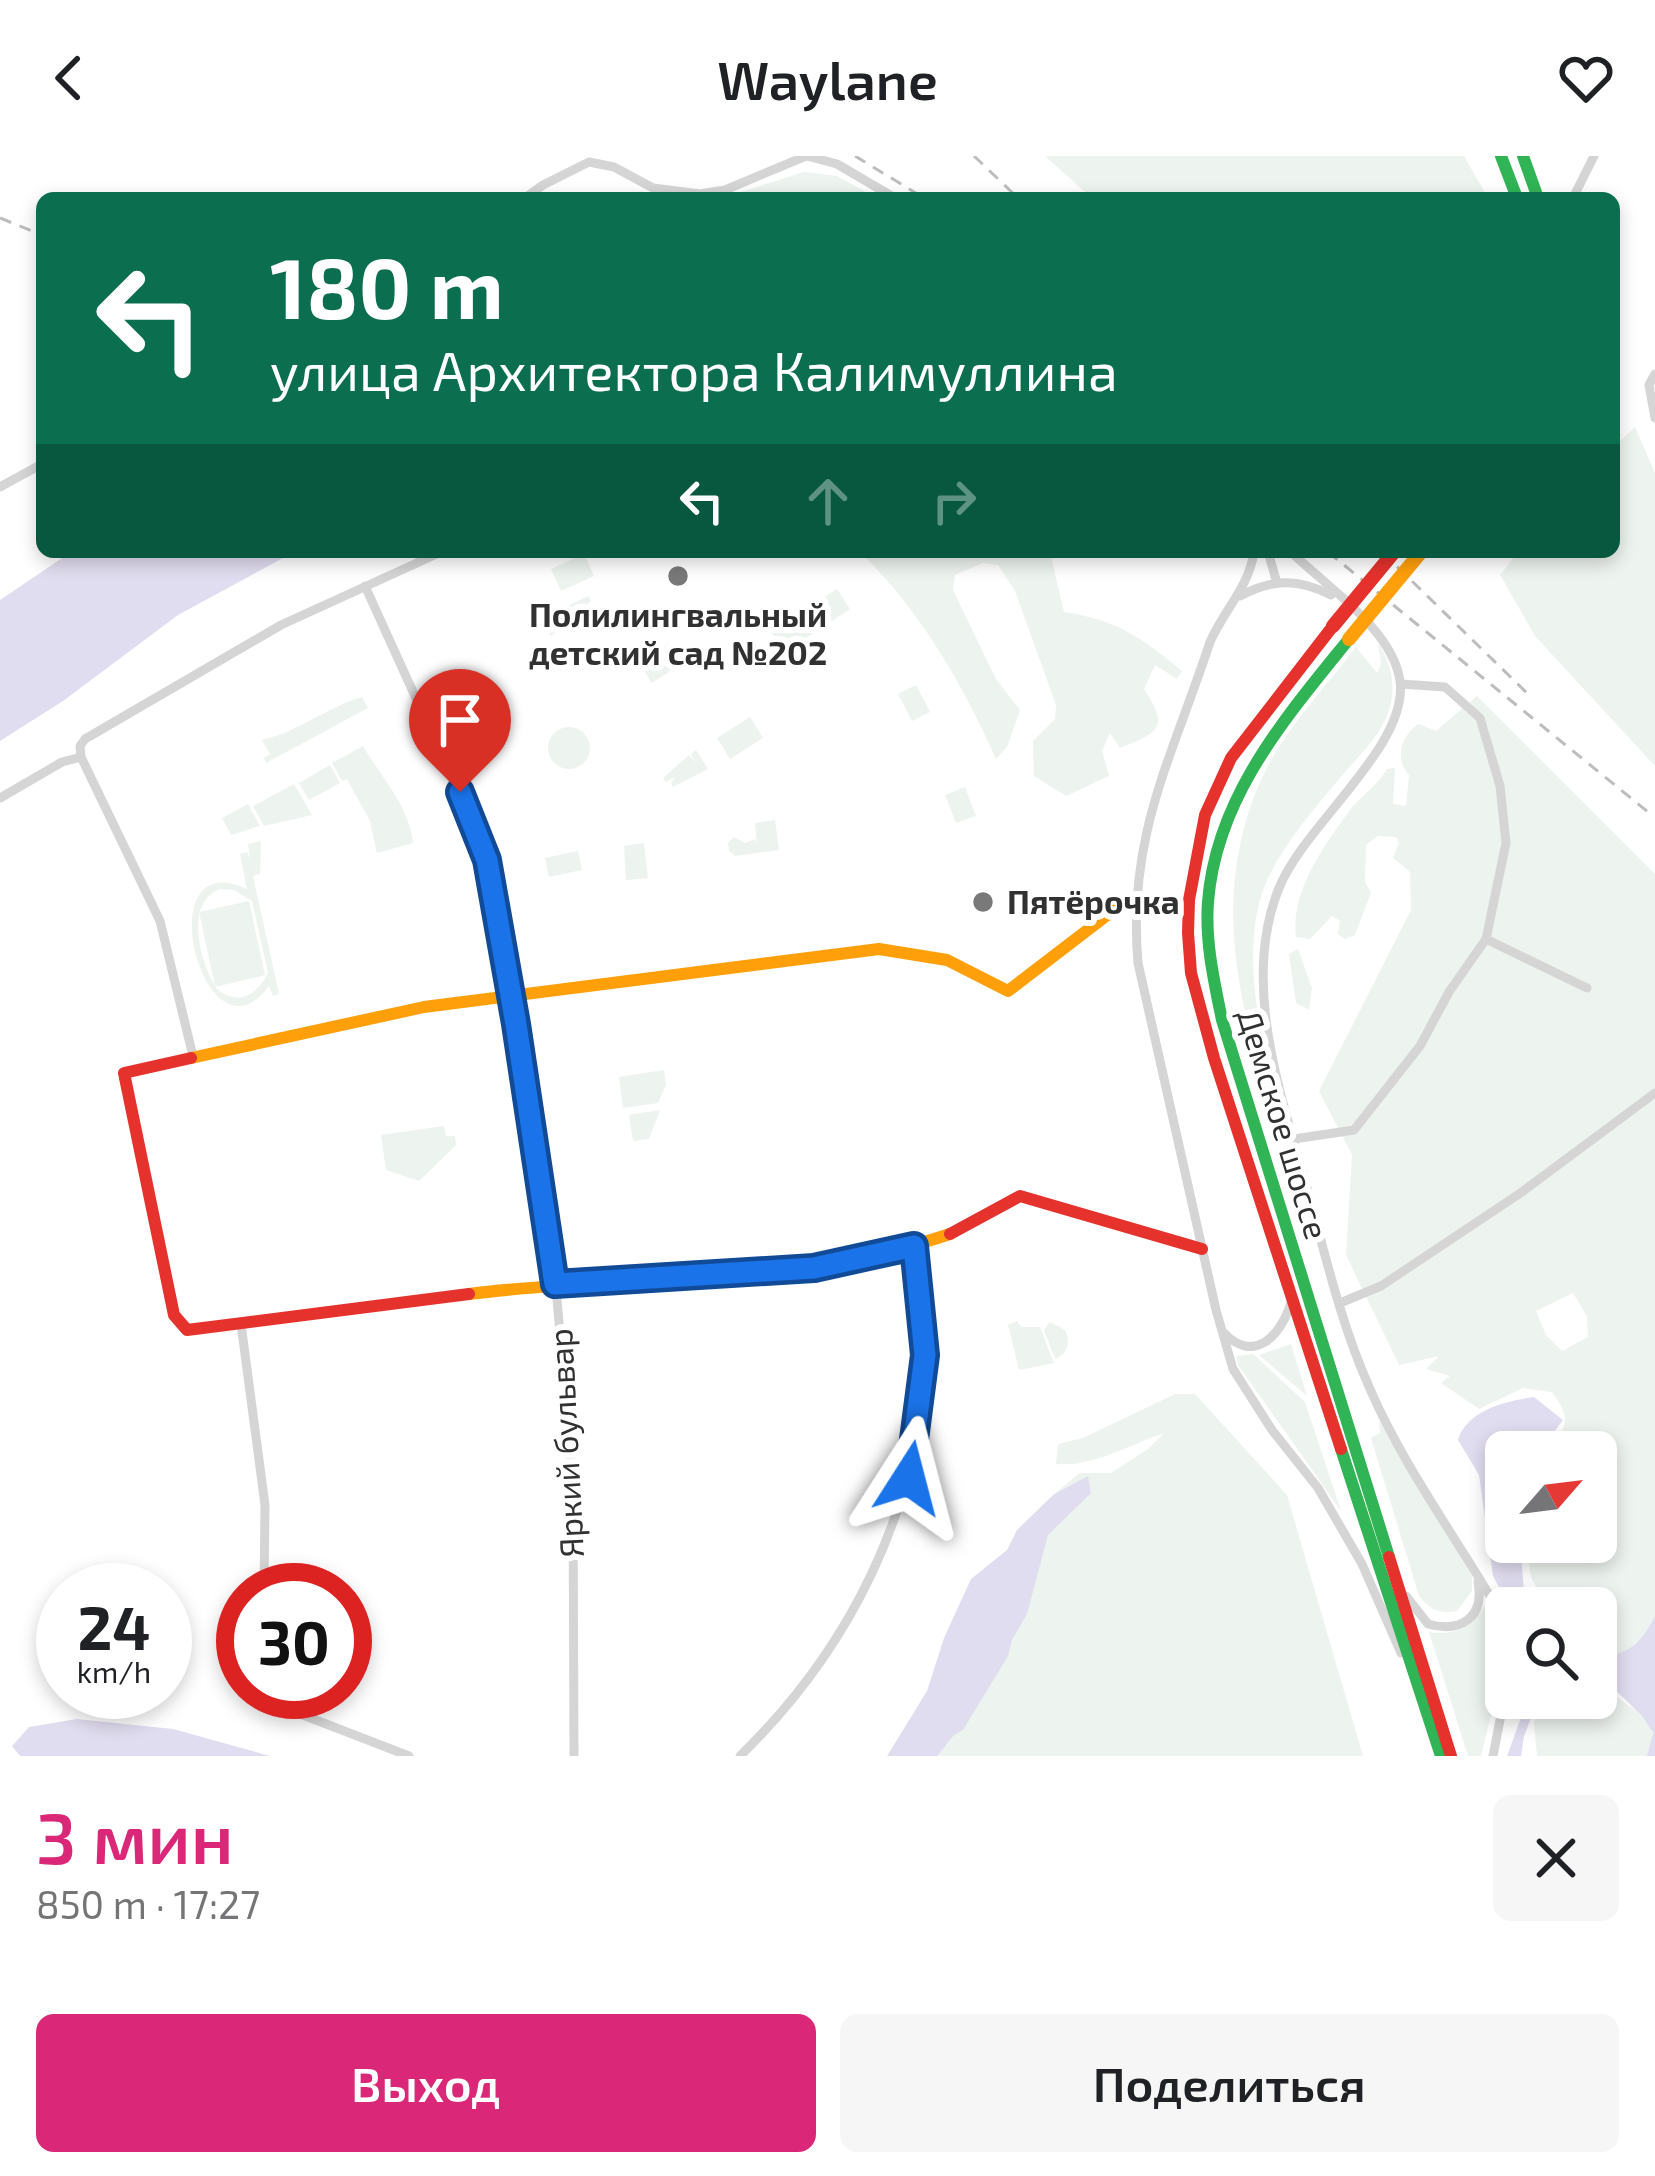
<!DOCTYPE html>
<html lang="ru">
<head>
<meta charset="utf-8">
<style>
	:root { --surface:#fff; --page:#f6f6f6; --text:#202124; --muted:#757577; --accent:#db2777 }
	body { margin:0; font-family:"Exo 2",sans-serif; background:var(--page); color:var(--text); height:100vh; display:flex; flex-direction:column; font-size:45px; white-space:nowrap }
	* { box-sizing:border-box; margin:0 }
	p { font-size:39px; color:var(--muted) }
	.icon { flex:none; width:66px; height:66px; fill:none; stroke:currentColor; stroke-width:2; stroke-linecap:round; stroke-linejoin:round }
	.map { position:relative; height:1600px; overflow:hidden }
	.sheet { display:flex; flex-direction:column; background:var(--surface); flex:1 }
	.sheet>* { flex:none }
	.guide { position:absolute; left:36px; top:36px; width:1584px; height:366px; border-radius:18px; box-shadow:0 6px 18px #0003; background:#0b6e4f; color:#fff; overflow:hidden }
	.needle { width:78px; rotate:62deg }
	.tools { position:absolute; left:1485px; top:1275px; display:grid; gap:24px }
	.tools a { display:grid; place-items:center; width:132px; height:132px; border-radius:18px; background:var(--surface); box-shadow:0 6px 18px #0003; font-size:60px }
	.speed { position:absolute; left:36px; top:1407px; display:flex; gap:24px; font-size:60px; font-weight:700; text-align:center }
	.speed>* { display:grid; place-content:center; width:156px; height:156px; border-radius:50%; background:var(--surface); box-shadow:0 6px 18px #0003; line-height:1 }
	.speed small { font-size:30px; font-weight:400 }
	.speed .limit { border:18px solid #d22; background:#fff; color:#111 }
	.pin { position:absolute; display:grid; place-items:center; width:102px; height:102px; color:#fff; margin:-123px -51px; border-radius:50% 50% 50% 0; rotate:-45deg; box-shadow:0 0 12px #0007 }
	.pin .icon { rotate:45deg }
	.me { position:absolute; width:132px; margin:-66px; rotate:9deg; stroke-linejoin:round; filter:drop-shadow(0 0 9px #0008) }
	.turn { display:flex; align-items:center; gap:42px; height:252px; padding:0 36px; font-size:54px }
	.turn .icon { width:156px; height:156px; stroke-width:2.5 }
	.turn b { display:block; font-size:84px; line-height:102px }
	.lanes { display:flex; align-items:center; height:114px; padding:0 36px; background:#0003; justify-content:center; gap:60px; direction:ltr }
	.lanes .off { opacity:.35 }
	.round { display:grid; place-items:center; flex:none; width:126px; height:126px; border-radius:18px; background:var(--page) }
	.head { display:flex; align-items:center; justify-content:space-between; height:204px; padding:0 36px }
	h1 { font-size:72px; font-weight:600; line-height:90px; color:var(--accent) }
	.primary-button { display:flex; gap:24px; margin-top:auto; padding:24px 36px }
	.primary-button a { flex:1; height:138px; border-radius:18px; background:var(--accent); color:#fff; font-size:48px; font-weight:600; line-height:138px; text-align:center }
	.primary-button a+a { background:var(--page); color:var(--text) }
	header { display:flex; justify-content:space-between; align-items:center; height:156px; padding:0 36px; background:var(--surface); font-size:54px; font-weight:600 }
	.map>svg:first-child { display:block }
	.green { fill:#edf3ee; fill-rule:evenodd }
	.water { fill:#e1ddf0 }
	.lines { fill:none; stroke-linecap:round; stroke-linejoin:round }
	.street { stroke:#d5d5d5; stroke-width:9 }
	.fast { stroke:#30b455; stroke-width:12 }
	.slow { stroke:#ff9f0a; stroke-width:12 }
	.jam { stroke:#e5322d; stroke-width:12 }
	.rail { stroke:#bdbdbd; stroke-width:3; stroke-dasharray:12 9; stroke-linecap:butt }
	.slow-bridge { stroke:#ff9f0a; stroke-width:14 }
	.jam-bridge { stroke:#e5322d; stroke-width:14 }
	.route-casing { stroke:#114b97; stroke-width:30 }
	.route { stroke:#1a73e8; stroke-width:21 }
	.poi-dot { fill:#797979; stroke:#fff; stroke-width:4.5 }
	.labels { text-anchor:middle; stroke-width:12; stroke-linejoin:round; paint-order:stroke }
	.poi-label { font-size:33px; font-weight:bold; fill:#313131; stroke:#fff }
	.street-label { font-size:33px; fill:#313131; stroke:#fff }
</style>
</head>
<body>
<header><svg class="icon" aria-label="back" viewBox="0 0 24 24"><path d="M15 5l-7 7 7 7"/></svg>Waylane<svg class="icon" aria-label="heart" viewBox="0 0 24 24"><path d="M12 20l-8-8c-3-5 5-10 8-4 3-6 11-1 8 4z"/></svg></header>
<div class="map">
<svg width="1655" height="1600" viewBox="0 0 1655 1600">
	<rect width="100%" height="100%" fill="#fff"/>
	<g class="green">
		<path d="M 1045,0 L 1464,0 L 1488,42 L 1092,42 Z"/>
		<path d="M 804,16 L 837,20 L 877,42 L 722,42 Z"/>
		<path d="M 1635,271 L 1655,317 L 1655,610 L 1535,480 L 1500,419 L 1518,396 L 1614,396 L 1614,291 Z"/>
		<path d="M 860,396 L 1050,396 L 1064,456 C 1117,464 1141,481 1182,515 L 1177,523 L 1155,509 L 1144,533 C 1170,572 1159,576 1120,592 L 1110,577 L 1102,595 L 1109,620 L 1066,640 L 1034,620 L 1033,585 L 1055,563 L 1056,549 L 1015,435 L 998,409 L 983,407 L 955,419 L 953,434 L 996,523 L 1020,554 L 1007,591 L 996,603 C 963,528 919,453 860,396 Z"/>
		<path d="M 584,398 L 594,420 L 561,435 L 551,413 Z"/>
		<path d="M 837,433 L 850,453 L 785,496 L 771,476 Z"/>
		<path d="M 588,440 L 591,445 L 551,480 L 542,463 Z"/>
		<path d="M 1378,487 C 1392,509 1397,532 1388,557 C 1379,582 1356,603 1339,623 C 1313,654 1287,684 1269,720 C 1228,803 1277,942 1296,1028 C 1254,893 1200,765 1260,626 C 1282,576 1324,533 1356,491 L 1377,517 L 1381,508 Z"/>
		<path d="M 668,488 L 681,508 L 652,527 L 639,507 Z"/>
		<path d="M 916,529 L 930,556 L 912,565 L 898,538 Z"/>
		<path d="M 1477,540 L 1655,718 L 1655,1478 L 1630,1497 L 1596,1498 L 1596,1452 L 1547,1452 L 1531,1421 L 1526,1386 L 1596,1386 L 1596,1296 L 1545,1296 C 1567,1272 1573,1265 1552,1236 L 1523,1232 L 1479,1253 L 1441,1227 L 1450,1220 L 1426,1213 L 1439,1200 L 1399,1209 L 1346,1099 L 1352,999 L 1319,935 L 1411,754 L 1410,716 L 1393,702 L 1399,687 L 1396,681 L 1378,680 L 1366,689 L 1365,726 L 1371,737 L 1355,779 L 1345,783 L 1338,778 L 1340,765 L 1332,760 L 1310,783 L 1296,781 C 1290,736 1325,688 1350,654 C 1362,639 1378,629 1387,613 L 1395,612 L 1393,648 L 1406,650 L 1409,619 C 1394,602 1401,581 1418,568 L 1436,575 ZM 1573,1137 L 1587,1160 L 1588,1181 L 1562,1195 L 1546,1179 L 1536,1155 Z"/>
		<path d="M 362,541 L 368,552 L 266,607 L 264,602 L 270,598 L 262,584 C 298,576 327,551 362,541 Z"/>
		<path d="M 750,561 L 763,582 L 730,603 L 717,582 Z"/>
		<circle cx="569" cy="592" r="21"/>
		<path d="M 363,590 C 380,620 409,649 413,687 L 377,697 L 370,665 L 347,623 L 342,625 L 332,607 Z"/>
		<path d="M 696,594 L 708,613 L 673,631 L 671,627 L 675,621 L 666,626 L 663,622 L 689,599 L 696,607 L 691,598 Z"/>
		<path d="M 330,609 L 340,627 L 309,644 L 299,627 Z"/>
		<path d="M 294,628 L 312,659 L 264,670 L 253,650 Z"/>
		<path d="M 965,631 L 976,660 L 956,667 L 945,639 Z"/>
		<path d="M 248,648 L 260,670 L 231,679 L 222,662 Z"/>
		<path d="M 775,664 L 779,694 L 735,700 L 729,695 L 728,687 L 734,681 L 745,687 L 755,683 L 757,688 L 755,667 Z"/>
		<path d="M 261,685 L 260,718 L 253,720 L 279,838 L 273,840 L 269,830 C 204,918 145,685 247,733 L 240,698 L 247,696 L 250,703 L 248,688 ZM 220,733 L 234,734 L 252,745 L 268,817 C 257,840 236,851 215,831 L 265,819 L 249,745 L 199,756 L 215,830 C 200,805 184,747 220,733 Z"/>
		<path d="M 644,687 L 648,722 L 626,724 L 624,690 Z"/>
		<path d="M 578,695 L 582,714 L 549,721 L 545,702 Z"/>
		<path d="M 1298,793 L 1312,832 L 1309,854 L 1296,847 L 1289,798 Z"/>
		<path d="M 664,914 L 666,929 L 658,947 L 623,952 L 619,921 Z"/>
		<path d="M 660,954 L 649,983 L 633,985 L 629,959 Z"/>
		<path d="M 444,970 L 446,980 L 455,980 L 456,989 L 419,1025 L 386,1014 L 381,979 Z"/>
		<path d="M 1017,1165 L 1021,1171 L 1040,1171 L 1054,1207 L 1019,1214 L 1008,1169 Z"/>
		<path d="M 1050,1166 L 1065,1174 C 1071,1186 1068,1197 1055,1203 L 1044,1174 Z"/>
		<path d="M 1291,1188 L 1307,1240 L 1259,1199 Z"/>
		<path d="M 1253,1198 L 1305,1246 L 1341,1355 L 1238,1209 L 1236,1200 Z"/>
		<path d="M 1175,1238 L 1195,1238 L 1287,1339 L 1363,1600 L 899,1600 L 1053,1339 L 1080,1317 L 1111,1317 L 1148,1293 L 1164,1277 C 1128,1289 1094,1311 1056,1308 L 1058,1288 L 1083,1282 Z"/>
		<path d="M 1379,1265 L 1472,1420 L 1472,1435 L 1457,1455 C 1439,1458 1431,1454 1419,1440 L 1371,1282 L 1380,1277 Z"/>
		<path d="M 1488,1443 C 1510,1497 1494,1546 1481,1600 L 1468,1600 L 1429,1476 C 1458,1480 1475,1470 1488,1443 Z"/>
		<path d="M 1596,1526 L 1650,1565 L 1655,1600 L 1537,1600 L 1534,1567 L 1540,1542 L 1596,1542 Z"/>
	</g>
	<g class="water">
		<path d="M 294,396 L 178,459 L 63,545 L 0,585 L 0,444 L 71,396 Z"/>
		<path d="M 1534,1241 L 1563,1264 L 1539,1296 L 1506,1296 L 1506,1386 L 1520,1386 L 1525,1448 L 1525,1452 L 1510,1452 L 1493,1420 L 1479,1319 L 1458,1284 C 1467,1254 1506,1245 1534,1241 Z"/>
		<path d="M 1088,1320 L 1091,1337 L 1048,1379 L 1027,1458 L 1012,1484 L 1008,1500 L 963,1574 L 954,1579 L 937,1600 L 887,1600 L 927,1535 L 944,1482 L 971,1423 L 1007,1394 L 1017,1374 L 1053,1339 Z"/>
		<path d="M 1655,1460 L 1655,1600 L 1647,1600 L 1653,1577 L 1643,1561 L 1596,1515 L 1596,1498 C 1627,1503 1642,1486 1655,1460 Z"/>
		<path d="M 1528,1542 L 1539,1542 L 1524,1580 L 1521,1600 L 1507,1600 Z"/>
		<path d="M 77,1563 L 173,1573 L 270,1600 L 20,1600 L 12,1590 L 29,1571 Z"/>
	</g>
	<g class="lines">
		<g class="street">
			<path d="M 807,0 L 837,8 L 895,42"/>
			<path d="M 525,42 L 543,29 L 589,6 L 614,11 L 653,32 L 700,38 L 725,34 L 806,0"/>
			<path d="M 1573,42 L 1594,0"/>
			<path d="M 1655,218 L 1649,229 L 1655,262"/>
			<path d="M 0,331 L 42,308"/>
			<path d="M 1254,396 C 1249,431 1224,454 1210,486 C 1172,602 1127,680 1138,807 L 1216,1154 L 1233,1213 L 1272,1274 L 1318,1332 L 1362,1408 L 1401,1497"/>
			<path d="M 1268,396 L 1277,427"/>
			<path d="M 1291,396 C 1327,431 1393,474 1400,525 C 1409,590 1304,669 1279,732 C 1239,831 1284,946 1310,1043 C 1327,1107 1343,1173 1370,1233 C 1402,1307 1452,1376 1493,1445 L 1506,1478"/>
			<path d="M 365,430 L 482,688 L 514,857 L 557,1143 L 573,1330 L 574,1600"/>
			<path d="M 1240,440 C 1272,423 1298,422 1331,439"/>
			<path d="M 81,601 L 160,765 L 193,900"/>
			<path d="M 0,642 L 62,606 L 81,601 L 80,590 L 85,583 L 281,469 L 441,396"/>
			<path d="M 1486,783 L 1587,832"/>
			<path d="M 1294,983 L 1354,974 L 1420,890 L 1449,836 L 1486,783 L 1506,687 L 1500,630 L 1480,562 L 1445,531 L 1401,528"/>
			<path d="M 1340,1147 L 1381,1130 L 1519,1038 L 1655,937"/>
			<path d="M 241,1168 L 265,1349 L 264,1434"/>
			<path d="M 1223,1176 C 1254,1209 1280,1180 1291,1147"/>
			<path d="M 1406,1440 L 1428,1468 C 1460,1477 1485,1462 1478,1426"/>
			<path d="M 264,1536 L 264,1544 L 409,1600"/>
			<path d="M 740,1600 C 849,1494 920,1354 925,1200 C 926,1164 918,1126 914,1090"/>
			<path d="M 1493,1600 L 1506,1533"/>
		</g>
		<g class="fast">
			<path d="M 1501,0 L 1517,42"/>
			<path d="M 1523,0 L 1538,42"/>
			<path d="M 1349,483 C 1286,561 1216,641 1208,746 C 1205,786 1214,825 1222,864 L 1389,1401"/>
			<path d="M 1341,1293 L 1441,1600"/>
		</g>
		<g class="slow">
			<path d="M 191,902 L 424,851 L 879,793 L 947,804 L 1008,835 L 1115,753 L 1135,750"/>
			<path d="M 469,1138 C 628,1118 798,1129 950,1078"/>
		</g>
		<g class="jam">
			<path d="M 1333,470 L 1231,602 L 1205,659 L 1189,744 L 1188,777 L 1191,817 L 1214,902 L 1341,1293"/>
			<path d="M 191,902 L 124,917 L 174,1159 L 187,1174 L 469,1138"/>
			<path d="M 950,1078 L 1020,1040 L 1202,1093"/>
			<path d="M 1389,1401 L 1451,1600"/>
		</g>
		<g class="rail">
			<path d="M 855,0 L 924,42"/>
			<path d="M 974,0 L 1018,42"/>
			<path d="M 0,62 L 42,79"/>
			<path d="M 1328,396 L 1648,656"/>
			<path d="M 1382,396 L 1528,538"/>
		</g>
		<path class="slow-bridge" d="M 1349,483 L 1421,396"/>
		<path class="jam-bridge" d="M 1333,470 L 1394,396"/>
	</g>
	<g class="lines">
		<g class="route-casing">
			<path id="route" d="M 460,636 L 487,704 L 516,868 L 555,1128 L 814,1112 L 914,1090 L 925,1199 L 909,1322"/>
		</g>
		<use href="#route" class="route"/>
	</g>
	<g class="poi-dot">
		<circle cx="678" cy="420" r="12"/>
		<circle cx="983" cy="746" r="12"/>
	</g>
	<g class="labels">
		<g class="poi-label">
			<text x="678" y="471">Полилингвальный<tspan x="678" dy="38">детский сад №202</tspan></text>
			<text x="1007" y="758" text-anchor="start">Пятёрочка</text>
		</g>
		<g class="street-label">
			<text transform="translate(1283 968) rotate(73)" y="12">Демское шоссе</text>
			<text transform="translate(566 1287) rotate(-93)" y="12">Яркий бульвар</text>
		</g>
	</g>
</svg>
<div class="tools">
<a><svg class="needle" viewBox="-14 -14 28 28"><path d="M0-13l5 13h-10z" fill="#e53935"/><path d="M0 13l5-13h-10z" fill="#757577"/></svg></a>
<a><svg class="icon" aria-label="search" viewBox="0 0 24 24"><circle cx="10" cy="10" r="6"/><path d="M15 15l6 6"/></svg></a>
</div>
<div class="speed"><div>24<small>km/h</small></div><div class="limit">30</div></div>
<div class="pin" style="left:460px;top:636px;background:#d93025"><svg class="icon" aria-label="arrive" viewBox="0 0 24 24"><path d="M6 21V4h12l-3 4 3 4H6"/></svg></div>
<svg class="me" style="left:909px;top:1322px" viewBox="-20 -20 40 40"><path d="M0-17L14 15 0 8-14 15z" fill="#1a73e8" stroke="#fff" stroke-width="4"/></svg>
<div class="guide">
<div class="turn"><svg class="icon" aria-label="left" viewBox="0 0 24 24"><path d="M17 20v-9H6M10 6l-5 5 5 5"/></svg><div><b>180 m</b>улица Архитектора Калимуллина</div></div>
<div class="lanes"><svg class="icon" aria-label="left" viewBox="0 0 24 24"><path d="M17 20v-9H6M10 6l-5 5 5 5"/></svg><svg class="icon off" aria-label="ahead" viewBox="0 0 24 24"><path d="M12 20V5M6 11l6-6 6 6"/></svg><svg class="icon off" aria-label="right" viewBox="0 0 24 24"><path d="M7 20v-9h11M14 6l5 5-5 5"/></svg></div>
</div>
</div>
<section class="sheet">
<div class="head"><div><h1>3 мин</h1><p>850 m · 17:27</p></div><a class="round"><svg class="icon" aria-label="close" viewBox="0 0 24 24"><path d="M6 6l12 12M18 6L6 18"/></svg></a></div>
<div class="primary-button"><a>Выход</a><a>Поделиться</a></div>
</section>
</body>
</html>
